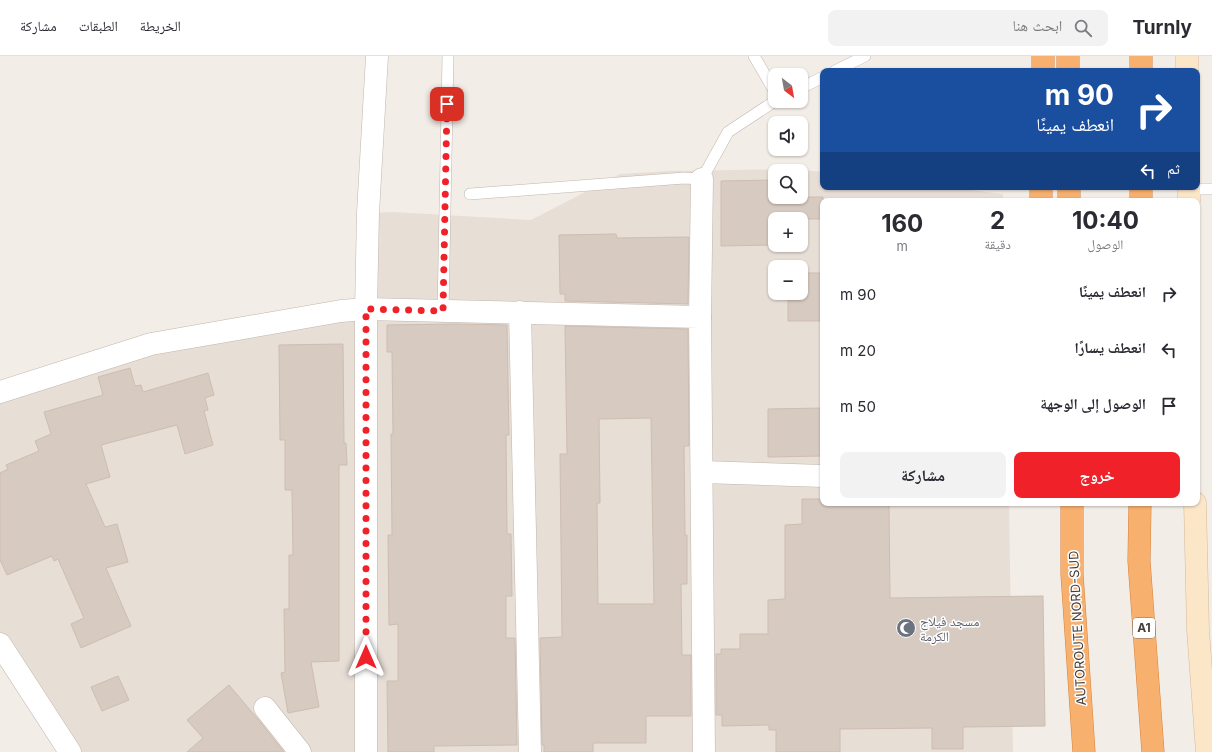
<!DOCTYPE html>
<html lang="ar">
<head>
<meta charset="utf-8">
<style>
	:root { --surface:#fff; --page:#f2f2f3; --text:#2b2b33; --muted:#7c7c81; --line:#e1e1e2; --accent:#f02129 }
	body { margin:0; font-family:Inter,"Noto Naskh Arabic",sans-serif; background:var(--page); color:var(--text); direction:rtl; height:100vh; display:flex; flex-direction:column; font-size:15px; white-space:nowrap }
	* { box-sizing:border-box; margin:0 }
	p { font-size:13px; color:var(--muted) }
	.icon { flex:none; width:22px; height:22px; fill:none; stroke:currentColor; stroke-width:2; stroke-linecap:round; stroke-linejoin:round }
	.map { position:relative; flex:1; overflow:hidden; direction:ltr }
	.details { position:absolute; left:820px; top:142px; width:380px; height:308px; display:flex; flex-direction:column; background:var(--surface); border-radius:8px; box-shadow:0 1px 3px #0004; direction:rtl }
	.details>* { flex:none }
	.banner { position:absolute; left:820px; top:12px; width:380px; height:122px; border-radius:8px; box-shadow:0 1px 3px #0004; direction:rtl; background:#1a4fa0; color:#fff; overflow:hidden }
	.needle { width:26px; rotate:149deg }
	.controls { position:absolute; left:768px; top:12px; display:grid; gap:8px }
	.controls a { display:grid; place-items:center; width:40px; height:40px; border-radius:8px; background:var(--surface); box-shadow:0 1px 3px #0004; font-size:20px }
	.pin { position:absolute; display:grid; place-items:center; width:34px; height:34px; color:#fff; margin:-17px; border-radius:8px; box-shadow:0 2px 6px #0006 }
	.me { position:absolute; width:44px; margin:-22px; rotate:0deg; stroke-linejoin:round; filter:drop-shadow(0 0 3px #0008) }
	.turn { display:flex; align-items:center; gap:14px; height:84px; padding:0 20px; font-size:18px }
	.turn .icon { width:52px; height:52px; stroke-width:2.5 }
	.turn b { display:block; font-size:28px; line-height:34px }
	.then { display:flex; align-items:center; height:38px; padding:0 20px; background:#0003; gap:8px; font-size:15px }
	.eta { display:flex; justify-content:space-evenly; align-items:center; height:68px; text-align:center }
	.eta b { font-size:24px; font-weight:700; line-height:28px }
	.primary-button { display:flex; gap:8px; margin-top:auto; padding:8px 20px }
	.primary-button a { flex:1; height:46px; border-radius:8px; background:var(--accent); color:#fff; font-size:16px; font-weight:700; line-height:46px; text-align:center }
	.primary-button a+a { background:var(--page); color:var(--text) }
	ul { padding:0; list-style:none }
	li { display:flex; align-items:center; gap:12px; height:56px; padding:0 20px }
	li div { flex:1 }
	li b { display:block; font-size:15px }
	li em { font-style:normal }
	header { display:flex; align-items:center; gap:24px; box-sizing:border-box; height:56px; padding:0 20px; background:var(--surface); border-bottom:1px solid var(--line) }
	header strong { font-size:19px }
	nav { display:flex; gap:22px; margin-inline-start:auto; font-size:14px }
	.search { width:280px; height:36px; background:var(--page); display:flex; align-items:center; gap:10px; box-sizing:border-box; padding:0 14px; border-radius:8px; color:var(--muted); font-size:15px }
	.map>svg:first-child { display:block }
	.residential { fill:#e7ded6; fill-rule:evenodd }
	.building { fill:#d7cac0; stroke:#cebdb1; fill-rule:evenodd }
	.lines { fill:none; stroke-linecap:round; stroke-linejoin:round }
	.lane-casing { stroke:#c1b6ad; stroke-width:12 }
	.street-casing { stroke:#c1b6ad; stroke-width:23 }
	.secondary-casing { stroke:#d4ba9c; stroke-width:23 }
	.highway-casing { stroke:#d6823e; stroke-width:23 }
	.lane { stroke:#fff; stroke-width:11 }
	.street { stroke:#fff; stroke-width:22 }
	.secondary { stroke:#fce6c8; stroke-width:22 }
	.highway { stroke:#f7b06e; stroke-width:22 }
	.route { stroke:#f02129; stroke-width:7; stroke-dasharray:0 12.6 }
	.labels { text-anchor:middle; stroke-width:3; stroke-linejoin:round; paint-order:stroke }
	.shield { fill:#fff; stroke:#7e7773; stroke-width:1 }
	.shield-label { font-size:12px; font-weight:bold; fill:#463d37 }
	.worship-label { font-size:13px; fill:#5b616d; stroke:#fff; text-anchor:start }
	.street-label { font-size:13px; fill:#463d37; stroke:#fff }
</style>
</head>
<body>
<header>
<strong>Turnly</strong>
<div class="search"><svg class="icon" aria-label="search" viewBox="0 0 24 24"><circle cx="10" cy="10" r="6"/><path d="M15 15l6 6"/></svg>ابحث هنا</div>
<nav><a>الخريطة</a><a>الطبقات</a><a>مشاركة</a></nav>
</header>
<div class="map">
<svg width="1212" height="696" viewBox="0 0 1212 696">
	<rect width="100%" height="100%" fill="#f3ede7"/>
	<path class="residential" d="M 794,113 L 823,116 L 823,131 L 946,131 L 1003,138 L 1003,145 L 823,145 L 823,447 L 1009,447 L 1013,696 L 70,696 L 0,588 L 0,336 L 151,288 L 365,253 L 368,157 L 393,156 L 531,164 L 620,118 L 670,115 ZM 775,115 L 801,115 L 801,141 L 775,141 ZM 775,163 L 801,163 L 801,189 L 775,189 ZM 775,211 L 801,211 L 801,237 L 775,237 Z"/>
	<g class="building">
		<path d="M 775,124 L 775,141 L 823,141 L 823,163 L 775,163 L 775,189 L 721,190 L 721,125 Z"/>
		<path d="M 616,178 L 617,182 L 689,181 L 688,248 L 565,245 L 565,238 L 560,238 L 559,179 Z"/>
		<path d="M 801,217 L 823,217 L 823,265 L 788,265 L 788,237 L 801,237 Z"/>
		<path d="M 456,268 L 507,269 L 509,379 L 506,379 L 507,478 L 511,478 L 512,540 L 506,540 L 506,582 L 515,582 L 517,689 L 434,690 L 434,696 L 388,696 L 387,625 L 398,625 L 398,568 L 389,569 L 388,479 L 392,479 L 391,378 L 393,378 L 392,296 L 387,296 L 387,269 Z"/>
		<path d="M 565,270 L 688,273 L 689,390 L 684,390 L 685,479 L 687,479 L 687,528 L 681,528 L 682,599 L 691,599 L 691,660 L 646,660 L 646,687 L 593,687 L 593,696 L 544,696 L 544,689 L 542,689 L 540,582 L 562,581 L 560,398 L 567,398 ZM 651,362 L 654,548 L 598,548 L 597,447 L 600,447 L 599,363 Z"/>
		<path d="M 343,288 L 344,387 L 346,387 L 347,409 L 339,409 L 339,605 L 311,606 L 319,651 L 288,657 L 281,617 L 285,616 L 284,553 L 289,553 L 289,499 L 293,499 L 292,434 L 285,434 L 285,384 L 280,384 L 279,289 Z"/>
		<path d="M 130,312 L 135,330 L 141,329 L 143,336 L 208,317 L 214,339 L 205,342 L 208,354 L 204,355 L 213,389 L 185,398 L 177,369 L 101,389 L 110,421 L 86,428 L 105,471 L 117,468 L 128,506 L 106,512 L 131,570 L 81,592 L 71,568 L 84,562 L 58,503 L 54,505 L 52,500 L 7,519 L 0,504 L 0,417 L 8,413 L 6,409 L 39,395 L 35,385 L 51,378 L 44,356 L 103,339 L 98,321 Z"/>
		<path d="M 823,352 L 823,400 L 768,401 L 768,353 Z"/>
		<path d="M 802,443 L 823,443 L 823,447 L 889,447 L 890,542 L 1043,540 L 1045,670 L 963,671 L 963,693 L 932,693 L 932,672 L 840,673 L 840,696 L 776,696 L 776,674 L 769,674 L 769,669 L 722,670 L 722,659 L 716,659 L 716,598 L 721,598 L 721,593 L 740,593 L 740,578 L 768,578 L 768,544 L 785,543 L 785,469 L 802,468 Z"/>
		<path d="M 118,620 L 129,644 L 102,655 L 91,631 Z"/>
		<path d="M 229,629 L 261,667 L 284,696 L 187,696 L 203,682 L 187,664 Z"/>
	</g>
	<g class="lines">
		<g class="lane-casing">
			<g id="lane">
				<path d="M 754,0 L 775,36"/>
				<path d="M 835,15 L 865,0"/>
				<path d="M 801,32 L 823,21"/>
				<path d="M 1189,133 L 1212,133"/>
				<path d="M 470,138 L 684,122 L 702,123 L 728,76 L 775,45"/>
				<path d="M 443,255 L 448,0"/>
			</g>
		</g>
		<g class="street-casing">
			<g id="street">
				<path d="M 520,256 L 530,696"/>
				<path d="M 700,261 L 702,123"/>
				<path d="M 0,336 L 151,288 L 341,255 L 366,253 L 700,261 L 704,696"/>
				<path d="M 702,416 L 823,420"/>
				<path d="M 0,588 L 70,696"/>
				<path d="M 265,652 L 300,696"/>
				<path d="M 366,696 L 366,253 L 368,157 L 377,0"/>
			</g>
		</g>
		<g class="secondary-casing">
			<g id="secondary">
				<path d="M 1187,0 L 1187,15"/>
				<path d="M 1189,131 L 1189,145"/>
				<path d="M 1195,447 L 1198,574 L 1207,696"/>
			</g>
		</g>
		<g class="highway-casing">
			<g id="highway">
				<path d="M 1068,0 L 1068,15"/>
				<path d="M 1043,15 L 1043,0"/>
				<path d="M 1141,15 L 1141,0"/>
				<path d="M 1069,131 L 1069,145"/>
				<path d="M 1041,145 L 1041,131"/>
				<path d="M 1141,145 L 1141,131"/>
				<path d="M 1072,447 L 1072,518 L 1084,696"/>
				<path d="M 1140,447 L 1139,505 L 1153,696"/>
			</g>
		</g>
		<use href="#lane" class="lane"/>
		<use href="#street" class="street"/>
		<use href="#secondary" class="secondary"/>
		<use href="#highway" class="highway"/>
	</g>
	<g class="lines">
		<path class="route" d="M 366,601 L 366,253 L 443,255 L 447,48"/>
	</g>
	<defs>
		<g id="mosque-disc" transform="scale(1)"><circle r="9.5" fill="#6b7280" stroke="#fff"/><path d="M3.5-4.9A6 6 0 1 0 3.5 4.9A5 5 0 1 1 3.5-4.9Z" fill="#fff"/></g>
	</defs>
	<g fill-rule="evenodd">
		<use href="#mosque-disc" x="906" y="572"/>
	</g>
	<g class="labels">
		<rect class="shield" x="1133" y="562" width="22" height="20" rx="3"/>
		<g class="shield-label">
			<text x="1144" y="576">A1</text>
		</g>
		<g class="worship-label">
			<text x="920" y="570">مسجد فيلاج<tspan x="920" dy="15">الكرمة</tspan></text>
		</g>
		<g class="street-label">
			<text transform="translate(1077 572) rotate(-93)" y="5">AUTOROUTE NORD-SUD</text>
		</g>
	</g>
</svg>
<div class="controls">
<a><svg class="needle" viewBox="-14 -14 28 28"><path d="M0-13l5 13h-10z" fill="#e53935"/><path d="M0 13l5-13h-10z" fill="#7c7c81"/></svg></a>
<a><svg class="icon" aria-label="sound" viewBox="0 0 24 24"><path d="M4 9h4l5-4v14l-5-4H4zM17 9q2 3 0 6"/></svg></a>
<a><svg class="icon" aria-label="search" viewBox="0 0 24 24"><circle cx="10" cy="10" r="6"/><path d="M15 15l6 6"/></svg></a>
<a>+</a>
<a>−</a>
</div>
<div class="pin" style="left:447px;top:48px;background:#d93025"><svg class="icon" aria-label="arrive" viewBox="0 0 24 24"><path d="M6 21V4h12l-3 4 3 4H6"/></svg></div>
<svg class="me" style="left:366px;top:601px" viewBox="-20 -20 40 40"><path d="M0-17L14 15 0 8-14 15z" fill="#f02129" stroke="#fff" stroke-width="4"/></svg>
<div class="banner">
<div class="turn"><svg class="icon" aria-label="right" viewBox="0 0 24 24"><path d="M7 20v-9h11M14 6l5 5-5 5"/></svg><div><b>90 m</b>انعطف يمينًا</div></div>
<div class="then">ثم<svg class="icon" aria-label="left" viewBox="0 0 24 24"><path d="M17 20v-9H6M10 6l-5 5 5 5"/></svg></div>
</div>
<section class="details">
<div class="eta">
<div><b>10:40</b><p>الوصول</p></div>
<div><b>2</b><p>دقيقة</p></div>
<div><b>160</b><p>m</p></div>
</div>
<ul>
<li><svg class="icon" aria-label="right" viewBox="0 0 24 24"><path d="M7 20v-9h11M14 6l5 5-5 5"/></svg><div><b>انعطف يمينًا</b></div><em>90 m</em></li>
<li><svg class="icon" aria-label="left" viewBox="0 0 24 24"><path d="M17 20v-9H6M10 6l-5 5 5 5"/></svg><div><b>انعطف يسارًا</b></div><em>20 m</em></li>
<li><svg class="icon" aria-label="arrive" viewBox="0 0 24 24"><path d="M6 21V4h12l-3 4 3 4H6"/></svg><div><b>الوصول إلى الوجهة</b></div><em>50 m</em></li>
</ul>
<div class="primary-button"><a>خروج</a><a>مشاركة</a></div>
</section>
</div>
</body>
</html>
